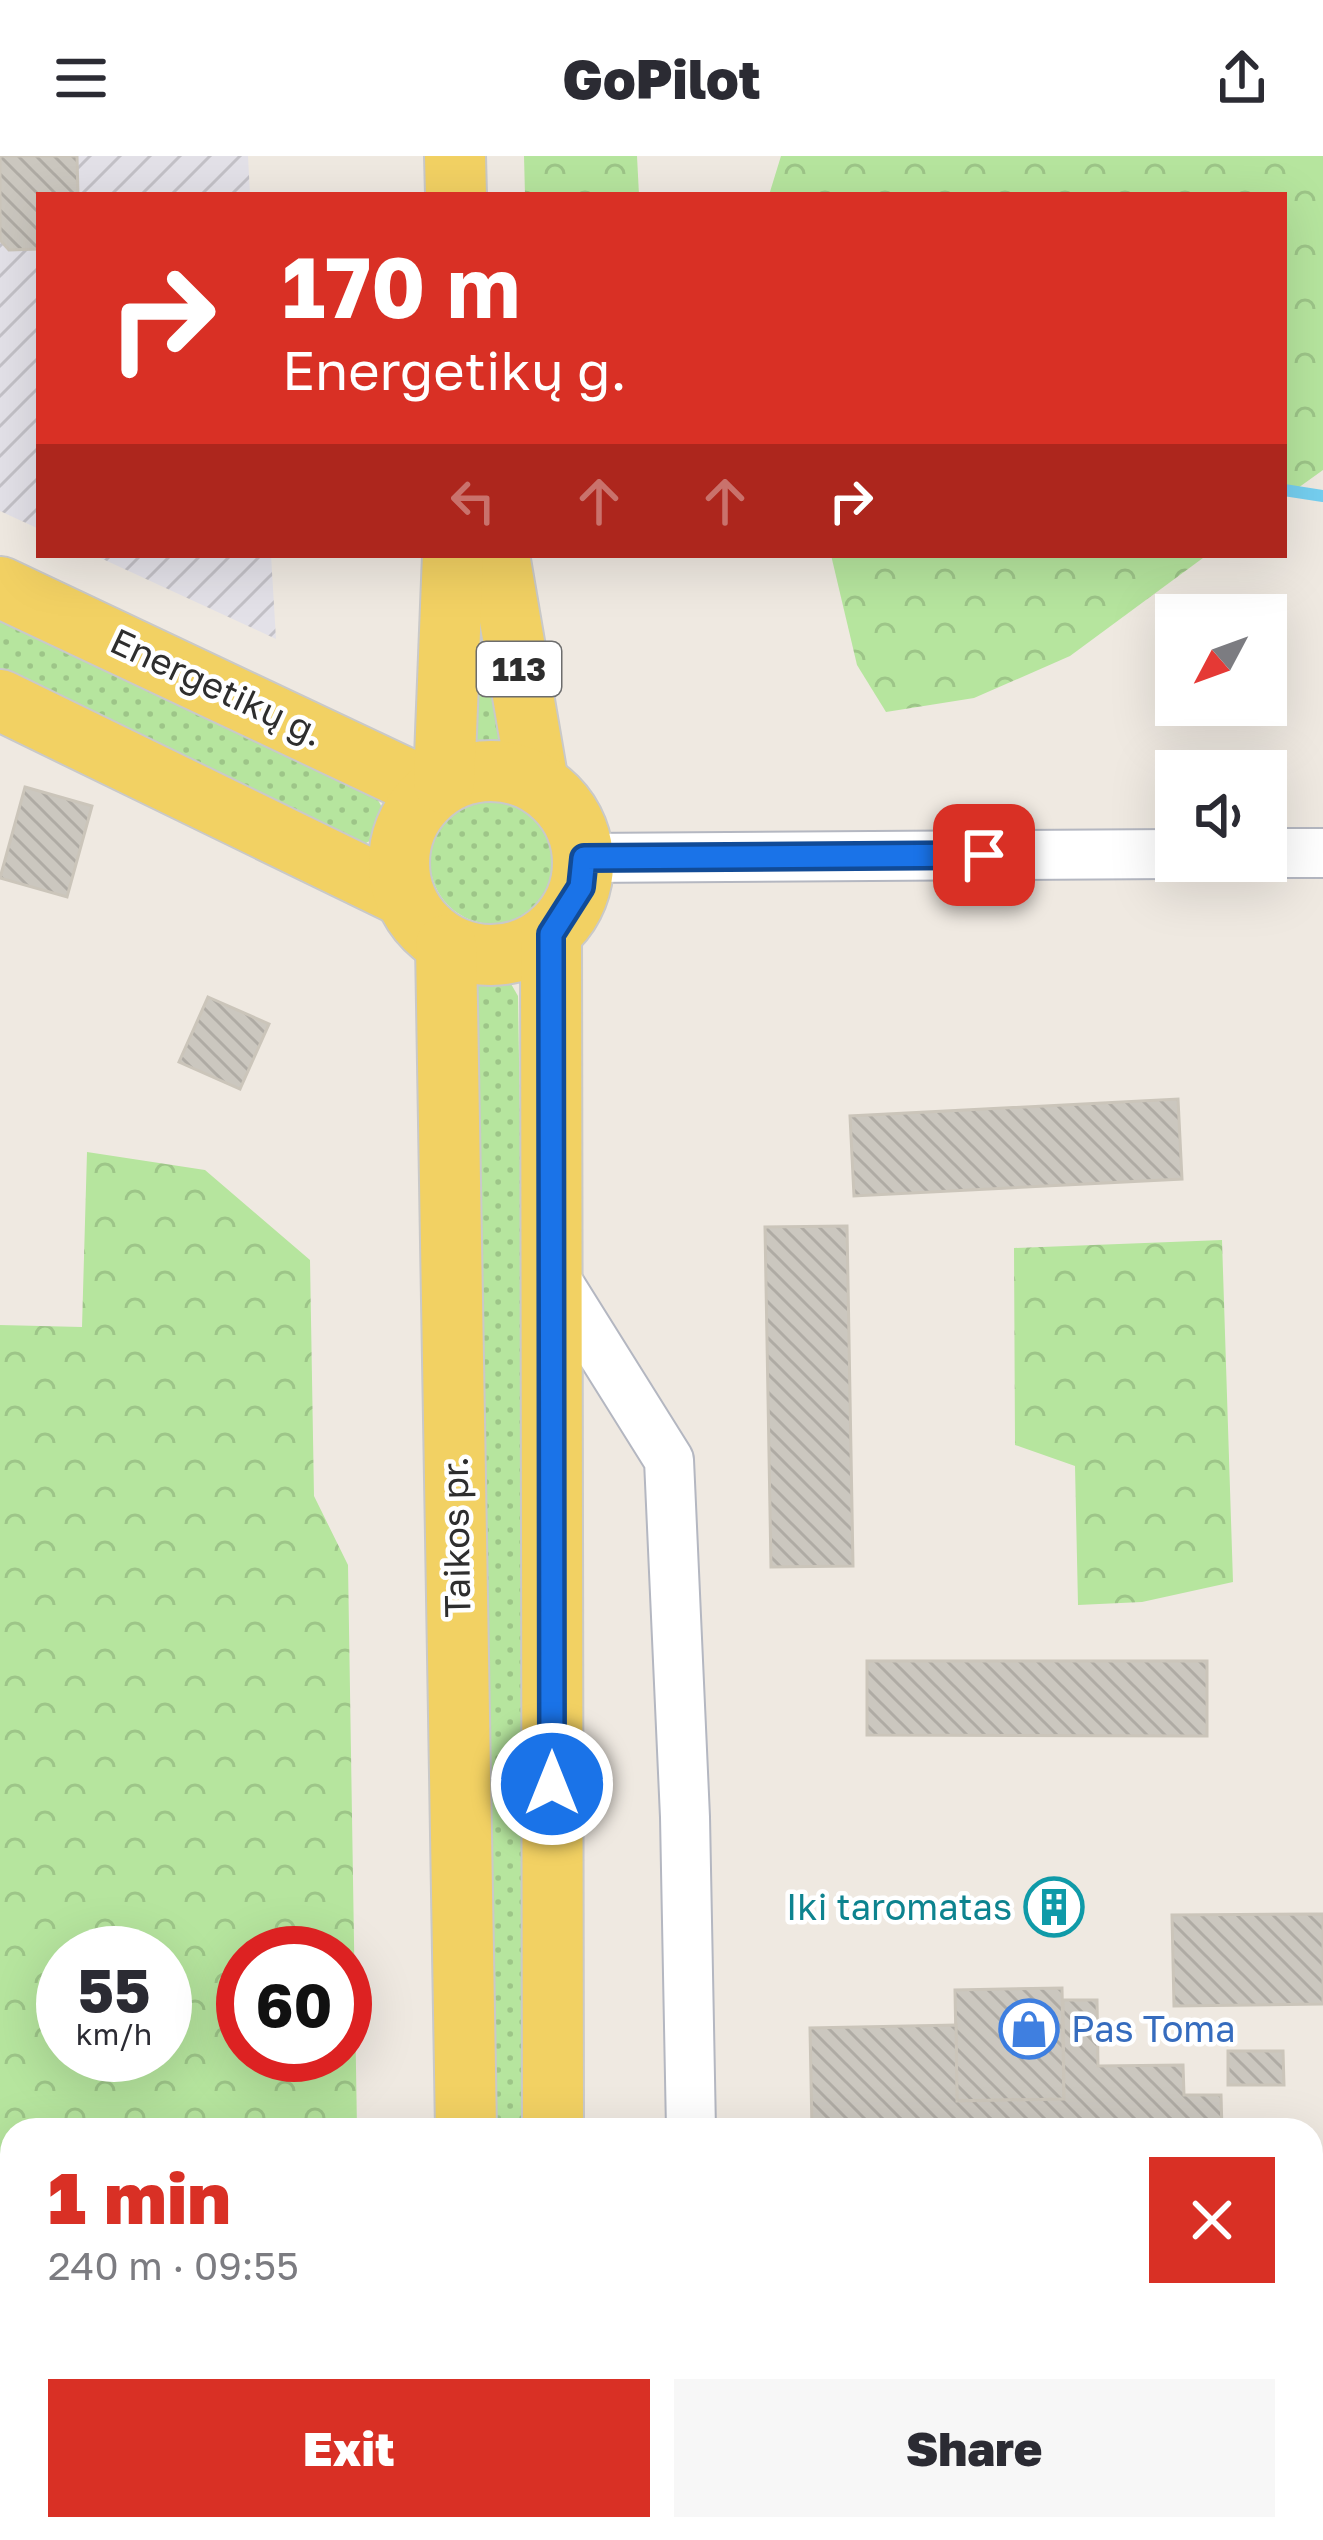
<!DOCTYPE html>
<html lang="en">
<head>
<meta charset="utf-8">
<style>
	:root { --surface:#fff; --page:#f7f7f7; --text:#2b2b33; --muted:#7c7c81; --accent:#d93025 }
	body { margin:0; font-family:"Golos Text",sans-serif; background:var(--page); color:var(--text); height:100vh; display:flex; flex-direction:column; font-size:45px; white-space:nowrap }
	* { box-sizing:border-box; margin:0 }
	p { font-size:39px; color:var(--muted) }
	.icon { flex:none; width:66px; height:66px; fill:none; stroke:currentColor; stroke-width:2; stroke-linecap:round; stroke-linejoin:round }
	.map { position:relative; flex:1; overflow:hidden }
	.side { position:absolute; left:0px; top:1962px; width:1323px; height:423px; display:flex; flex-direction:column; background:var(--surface); border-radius:36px 36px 0 0; box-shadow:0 12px 48px #0002 }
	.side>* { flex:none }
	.hud { position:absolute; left:36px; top:36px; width:1251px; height:366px; border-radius:0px; box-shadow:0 12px 48px #0002; background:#d93025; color:#fff; overflow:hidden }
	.needle { width:78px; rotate:229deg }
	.controls { position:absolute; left:1155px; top:438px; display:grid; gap:24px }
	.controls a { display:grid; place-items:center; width:132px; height:132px; border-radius:0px; background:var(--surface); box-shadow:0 12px 48px #0002; font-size:60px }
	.speed { position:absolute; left:36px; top:1770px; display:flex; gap:24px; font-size:60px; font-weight:700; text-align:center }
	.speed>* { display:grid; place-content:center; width:156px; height:156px; border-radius:50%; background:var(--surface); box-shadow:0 12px 48px #0002; line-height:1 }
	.speed small { font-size:30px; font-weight:400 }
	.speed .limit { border:18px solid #d22; background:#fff; color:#111 }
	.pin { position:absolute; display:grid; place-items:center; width:102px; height:102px; color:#fff; margin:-51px; border-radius:24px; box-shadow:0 6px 18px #0006 }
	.me { position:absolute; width:132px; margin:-66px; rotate:0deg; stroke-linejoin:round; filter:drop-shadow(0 0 9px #0008) }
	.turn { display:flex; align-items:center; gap:42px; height:252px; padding:0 48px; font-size:54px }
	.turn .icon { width:156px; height:156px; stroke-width:2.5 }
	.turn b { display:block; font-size:84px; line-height:102px }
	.lanes { display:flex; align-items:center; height:114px; padding:0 48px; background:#0003; justify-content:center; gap:60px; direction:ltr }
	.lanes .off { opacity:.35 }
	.round { display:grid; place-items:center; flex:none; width:126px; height:126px; border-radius:0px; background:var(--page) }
	.headline { display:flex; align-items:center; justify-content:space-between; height:204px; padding:0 48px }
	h1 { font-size:72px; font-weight:800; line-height:90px; color:var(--accent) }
	.button { display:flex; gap:24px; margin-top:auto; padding:24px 48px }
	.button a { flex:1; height:138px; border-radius:0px; background:var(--accent); color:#fff; font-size:48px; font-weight:800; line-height:138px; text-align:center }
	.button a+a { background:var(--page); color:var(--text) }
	header { display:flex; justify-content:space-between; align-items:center; height:156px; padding:0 48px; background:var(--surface); font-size:54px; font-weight:800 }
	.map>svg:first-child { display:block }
	.industrial { fill:url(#industrial-furrows) }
	.grass { fill:url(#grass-dots) }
	.forest { fill:url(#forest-crowns); fill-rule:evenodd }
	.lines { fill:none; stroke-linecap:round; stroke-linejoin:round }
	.stream { stroke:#75cff0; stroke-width:12 }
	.building { fill:url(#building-back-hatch); stroke:#cbc5ba; stroke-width:3 }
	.minor-casing { stroke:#b4b7c1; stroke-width:52 }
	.major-casing { stroke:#c9c9c9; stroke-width:64 }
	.minor { stroke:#fff; stroke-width:48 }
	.major { stroke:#f2d163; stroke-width:60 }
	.route-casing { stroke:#114b97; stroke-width:30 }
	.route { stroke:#1a73e8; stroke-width:21 }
	.labels { text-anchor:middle; stroke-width:9; stroke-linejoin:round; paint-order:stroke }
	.shield { fill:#fff; stroke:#6d6d6d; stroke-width:3 }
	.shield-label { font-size:33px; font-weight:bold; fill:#2e2e2e }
	.street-label { font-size:36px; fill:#2e2e2e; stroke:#fff }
	.culture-label { font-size:36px; fill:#0d838f; stroke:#fff; text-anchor:end }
	.shop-label { font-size:36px; fill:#366cbe; stroke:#fff; text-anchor:start }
</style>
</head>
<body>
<header><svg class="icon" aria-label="menu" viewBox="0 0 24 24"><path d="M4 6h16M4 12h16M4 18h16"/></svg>GoPilot<svg class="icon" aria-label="share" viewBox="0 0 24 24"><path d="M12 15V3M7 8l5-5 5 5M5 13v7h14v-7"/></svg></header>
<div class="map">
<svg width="1323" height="2384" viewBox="0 0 1323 2384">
	<defs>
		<pattern id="industrial-furrows" width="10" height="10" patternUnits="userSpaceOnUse" patternTransform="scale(3)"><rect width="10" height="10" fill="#e3e1e8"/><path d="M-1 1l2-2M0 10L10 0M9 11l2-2" fill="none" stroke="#c3c1c7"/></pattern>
		<pattern id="grass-dots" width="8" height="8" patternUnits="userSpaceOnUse" patternTransform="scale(3)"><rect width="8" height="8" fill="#b6e59e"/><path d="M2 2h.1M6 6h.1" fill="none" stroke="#9dc588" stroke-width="1.8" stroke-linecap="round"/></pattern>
		<pattern id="forest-crowns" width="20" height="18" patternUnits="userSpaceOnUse" patternTransform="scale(3)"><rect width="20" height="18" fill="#b6e59e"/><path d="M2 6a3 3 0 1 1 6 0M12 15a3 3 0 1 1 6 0" fill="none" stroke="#9dc588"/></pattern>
		<pattern id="building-back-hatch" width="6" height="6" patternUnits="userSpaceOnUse" patternTransform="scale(3)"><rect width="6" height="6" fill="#cbc7bf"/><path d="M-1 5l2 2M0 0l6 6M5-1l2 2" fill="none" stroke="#afaba4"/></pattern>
	</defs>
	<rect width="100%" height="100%" fill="#efe9e1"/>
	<g class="industrial">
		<path d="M 0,0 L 248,0 L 250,39 L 39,39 L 39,373 L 0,355 Z"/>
		<path d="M 94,399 L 271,399 L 276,483 Z"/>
	</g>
	<g class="grass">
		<path d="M 0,463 L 378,644 L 389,665 L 385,677 L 364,688 L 0,514 Z"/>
		<path d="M 480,475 L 487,482 L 505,580 L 490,592 L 478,590 L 472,580 Z"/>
		<circle cx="493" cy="705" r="63"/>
		<path d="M 496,817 L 507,821 L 518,840 L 536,1974 L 492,1974 L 476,827 Z"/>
	</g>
	<g class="forest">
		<path d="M 524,0 L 637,0 L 639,39 L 525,39 Z"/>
		<path d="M 781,0 L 1323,0 L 1323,314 L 1284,342 L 1284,39 L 769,39 Z"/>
		<path d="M 831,399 L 1207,399 L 1070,500 L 974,542 L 886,556 L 857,509 Z"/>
		<path d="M 87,996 L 205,1014 L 310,1104 L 314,1340 L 348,1409 L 357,1974 L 12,1974 L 12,2373 L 363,2373 L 364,2384 L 0,2384 L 0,1169 L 82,1171 ZM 165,1797 L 165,1899 L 63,1899 L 63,1797 ZM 345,1797 L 345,1899 L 243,1899 L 243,1797 Z"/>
		<path d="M 1222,1084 L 1233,1426 L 1142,1446 L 1078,1449 L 1075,1310 L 1015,1289 L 1014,1092 Z"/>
	</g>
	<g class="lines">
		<path class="stream" d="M 1284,334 L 1323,340"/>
	</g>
	<g class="building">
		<path d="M 0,0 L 77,0 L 78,39 L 39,39 L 39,93 L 9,94 L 0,84 Z"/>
		<path d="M 25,631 L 92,650 L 67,741 L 0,722 Z"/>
		<path d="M 208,841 L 269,868 L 240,933 L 179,906 Z"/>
		<path d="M 1178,943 L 1182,1023 L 854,1040 L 850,960 Z"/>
		<path d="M 847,1070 L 853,1410 L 771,1411 L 765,1071 Z"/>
		<path d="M 867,1505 L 1207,1505 L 1207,1580 L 867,1579 Z"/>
		<path d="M 1063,1728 L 1077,1742 L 1046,1773 L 1032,1759 Z"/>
		<path d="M 1323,1758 L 1323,1848 L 1174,1850 L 1172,1759 Z"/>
		<path d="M 1062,1832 L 1064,1943 L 957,1945 L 955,1834 Z"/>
		<path d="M 1063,1844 L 1097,1844 L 1098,1910 L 1183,1909 L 1184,1939 L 1221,1939 L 1222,1974 L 812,1974 L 810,1872 L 956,1869 L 957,1945 L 1064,1943 Z"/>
		<path d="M 1228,1895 L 1283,1895 L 1284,1929 L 1228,1929 Z"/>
		<path d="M 1311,2154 L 1323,2154 L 1323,2227 L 1311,2228 Z"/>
	</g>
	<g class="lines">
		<g class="minor-casing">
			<g id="minor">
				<path d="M 1266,697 L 1323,697"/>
				<path d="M 584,702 L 1176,698"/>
				<path d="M 552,1117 L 669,1304 L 685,1661 L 691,1974"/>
				<path d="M 697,2373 L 697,2384"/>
			</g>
		</g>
		<g class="major-casing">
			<g id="major">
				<path d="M 455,0 L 456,39"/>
				<path d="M 499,399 L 538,627"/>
				<path d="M 0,431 L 432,635"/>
				<path d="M 0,544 L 405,741"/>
				<circle cx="491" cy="707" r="92"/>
				<path d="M 444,627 L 453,399"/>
				<path d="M 551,778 L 553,1974"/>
				<path d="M 446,789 L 466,1974"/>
				<path d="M 475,2373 L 475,2384"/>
				<path d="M 563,2373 L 564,2384"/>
			</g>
		</g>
		<use href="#minor" class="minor"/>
		<use href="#major" class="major"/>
	</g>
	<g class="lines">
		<g class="route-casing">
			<path id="route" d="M 552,1628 L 551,778 L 581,731 L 584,702 L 984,699"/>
		</g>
		<use href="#route" class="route"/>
	</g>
	<defs>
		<g id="building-ring" transform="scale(3)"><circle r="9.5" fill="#fff" stroke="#0f9aa8" stroke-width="1.5"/><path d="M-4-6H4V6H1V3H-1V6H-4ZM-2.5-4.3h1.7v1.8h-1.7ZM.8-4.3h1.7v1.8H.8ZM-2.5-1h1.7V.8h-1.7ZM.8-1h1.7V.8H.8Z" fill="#0f9aa8"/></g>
		<g id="shop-ring" transform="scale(3)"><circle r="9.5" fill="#fff" stroke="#3f7fe0" stroke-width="1.5"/><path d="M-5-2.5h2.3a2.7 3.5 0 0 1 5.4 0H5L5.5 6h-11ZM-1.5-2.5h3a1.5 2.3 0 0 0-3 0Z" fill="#3f7fe0"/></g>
	</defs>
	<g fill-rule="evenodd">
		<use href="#building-ring" x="1054" y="1751"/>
		<use href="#shop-ring" x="1029" y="1873"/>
	</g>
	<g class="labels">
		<rect class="shield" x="477" y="486" width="84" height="54" rx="9"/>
		<g class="shield-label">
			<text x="519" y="525">113</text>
		</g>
		<g class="street-label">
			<text transform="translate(217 531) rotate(25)" y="13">Energetikų g.</text>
			<text transform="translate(456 1381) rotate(-91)" y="13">Taikos pr.</text>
		</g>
		<g class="culture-label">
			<text x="1012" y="1764">Iki taromatas</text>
		</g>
		<g class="shop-label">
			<text x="1071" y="1886">Pas Toma</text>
		</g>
	</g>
</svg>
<div class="controls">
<a><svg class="needle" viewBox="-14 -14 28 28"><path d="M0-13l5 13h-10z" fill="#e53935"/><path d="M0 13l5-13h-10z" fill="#7c7c81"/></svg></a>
<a><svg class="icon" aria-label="sound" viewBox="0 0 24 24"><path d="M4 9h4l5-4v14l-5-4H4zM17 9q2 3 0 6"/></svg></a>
</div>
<div class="speed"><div>55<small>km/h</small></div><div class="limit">60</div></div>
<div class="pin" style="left:984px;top:699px;background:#d93025"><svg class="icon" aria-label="arrive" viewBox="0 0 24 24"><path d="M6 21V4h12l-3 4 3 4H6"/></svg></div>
<svg class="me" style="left:552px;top:1628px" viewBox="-20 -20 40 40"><circle r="17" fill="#1a73e8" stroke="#fff" stroke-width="3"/><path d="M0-11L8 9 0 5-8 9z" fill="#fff"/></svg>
<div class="hud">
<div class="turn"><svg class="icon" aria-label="right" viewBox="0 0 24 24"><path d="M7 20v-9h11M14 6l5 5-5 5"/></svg><div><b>170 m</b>Energetikų g.</div></div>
<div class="lanes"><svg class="icon off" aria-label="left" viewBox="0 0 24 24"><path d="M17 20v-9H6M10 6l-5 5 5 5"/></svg><svg class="icon off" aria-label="ahead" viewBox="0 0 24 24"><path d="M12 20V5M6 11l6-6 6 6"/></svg><svg class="icon off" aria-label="ahead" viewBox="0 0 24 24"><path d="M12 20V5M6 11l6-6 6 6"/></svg><svg class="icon" aria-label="right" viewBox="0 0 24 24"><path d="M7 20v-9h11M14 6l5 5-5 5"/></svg></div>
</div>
<section class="side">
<div class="headline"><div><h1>1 min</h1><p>240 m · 09:55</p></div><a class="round" style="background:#d93025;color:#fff"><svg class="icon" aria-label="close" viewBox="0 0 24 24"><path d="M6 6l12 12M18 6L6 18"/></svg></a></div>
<div class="button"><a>Exit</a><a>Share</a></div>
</section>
</div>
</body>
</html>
